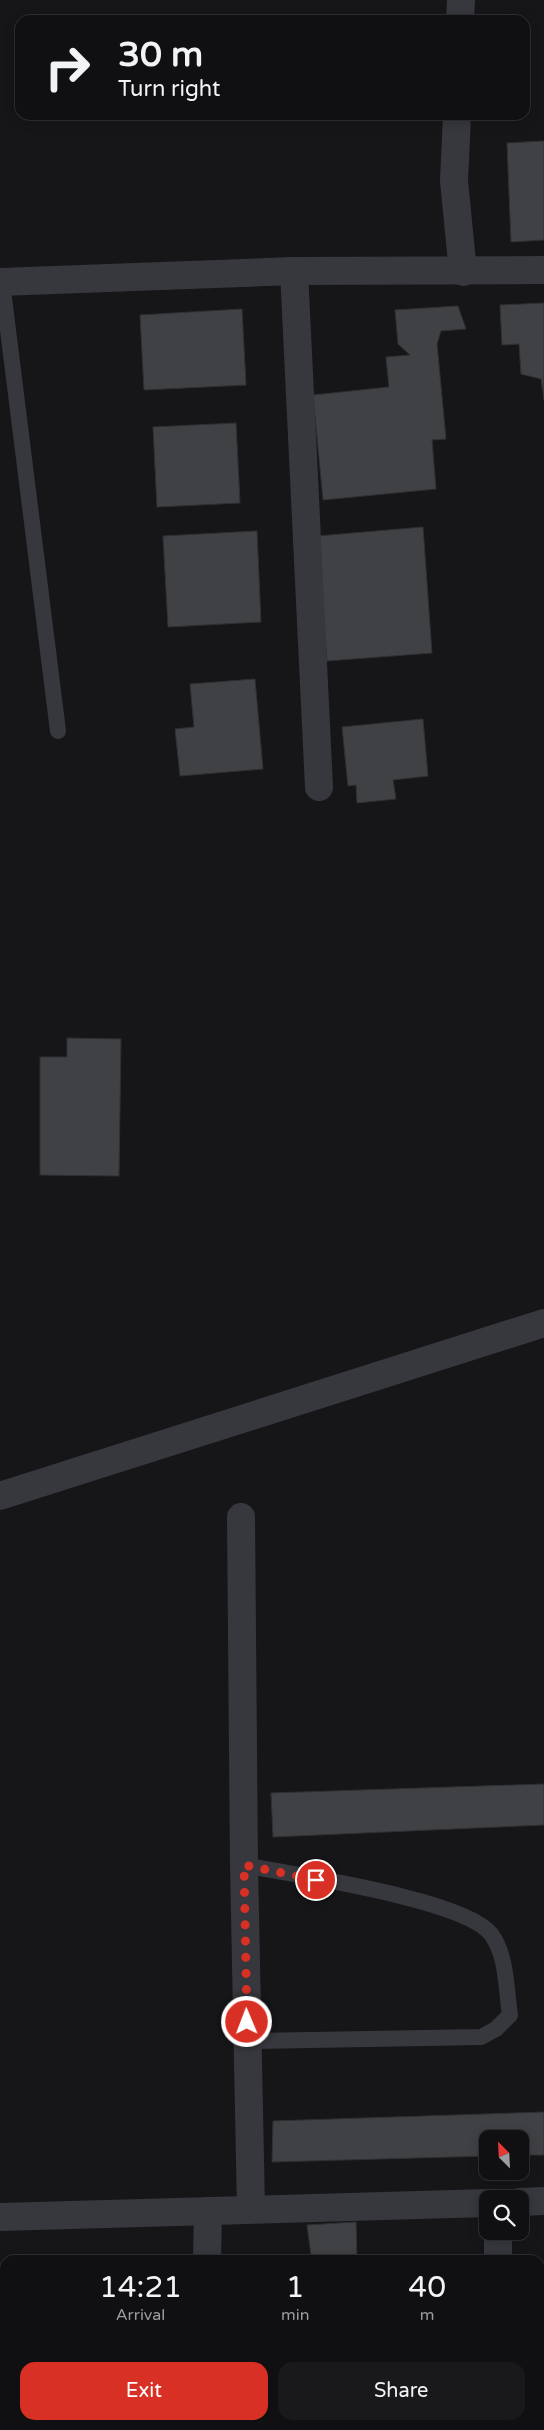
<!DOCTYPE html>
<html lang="en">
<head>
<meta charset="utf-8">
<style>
	:root { --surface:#101012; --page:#19191b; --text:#f1f3f6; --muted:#9c9d9f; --line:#303032; --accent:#d93025 }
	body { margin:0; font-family:"Varela Round",sans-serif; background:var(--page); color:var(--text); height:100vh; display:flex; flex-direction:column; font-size:19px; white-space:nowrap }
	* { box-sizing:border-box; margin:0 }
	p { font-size:16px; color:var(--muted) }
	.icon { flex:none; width:28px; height:28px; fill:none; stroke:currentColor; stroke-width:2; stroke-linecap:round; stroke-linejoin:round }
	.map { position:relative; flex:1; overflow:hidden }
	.panel { position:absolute; left:0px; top:2255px; width:545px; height:175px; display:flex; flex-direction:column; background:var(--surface); border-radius:15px 15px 0 0; box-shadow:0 2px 12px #0003,0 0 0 1px var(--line) }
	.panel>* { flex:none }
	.top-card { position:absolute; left:15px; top:15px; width:515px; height:105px; border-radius:15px; box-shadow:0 2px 12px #0003,0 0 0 1px var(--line); background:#101012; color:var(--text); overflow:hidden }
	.needle { width:32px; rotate:336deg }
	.controls { position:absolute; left:479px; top:2130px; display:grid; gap:10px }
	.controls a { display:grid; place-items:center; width:50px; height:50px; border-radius:10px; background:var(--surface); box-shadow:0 2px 12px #0003,0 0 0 1px var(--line); font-size:25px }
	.pin { position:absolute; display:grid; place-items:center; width:42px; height:42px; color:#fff; margin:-21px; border:2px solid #fff; border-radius:50%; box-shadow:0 1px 5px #0007 }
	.me { position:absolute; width:55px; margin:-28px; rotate:359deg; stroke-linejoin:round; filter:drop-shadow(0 0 4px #0008) }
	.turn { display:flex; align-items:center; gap:18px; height:105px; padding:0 20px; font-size:22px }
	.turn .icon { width:65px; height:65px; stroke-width:2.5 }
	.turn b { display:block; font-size:35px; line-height:42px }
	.eta { display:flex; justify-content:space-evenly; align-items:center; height:85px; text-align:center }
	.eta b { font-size:30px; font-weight:600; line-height:35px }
	.cta { display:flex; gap:10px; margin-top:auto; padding:10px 20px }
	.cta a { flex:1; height:58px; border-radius:15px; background:var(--accent); color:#fff; font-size:20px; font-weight:600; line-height:58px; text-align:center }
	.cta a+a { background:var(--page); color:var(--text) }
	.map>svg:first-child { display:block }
	.building { fill:#404145; stroke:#303034 }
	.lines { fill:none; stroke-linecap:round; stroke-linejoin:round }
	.lane { stroke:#37383d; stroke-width:16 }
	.street { stroke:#37383d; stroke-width:28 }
	.route { stroke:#d93025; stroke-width:9; stroke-dasharray:0 16.2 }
</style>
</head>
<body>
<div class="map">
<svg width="544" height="2430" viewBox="0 0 544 2430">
	<rect width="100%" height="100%" fill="#161618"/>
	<g class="building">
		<path d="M 544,141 L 544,240 L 511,242 L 507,143 Z"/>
		<path d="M 544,303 L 544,400 L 541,379 L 521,374 L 519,344 L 502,345 L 500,305 Z"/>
		<path d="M 458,306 L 466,329 L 441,331 L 437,344 L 446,439 L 432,440 L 436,489 L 323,500 L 313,395 L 389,387 L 386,357 L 410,355 L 398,344 L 395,310 Z"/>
		<path d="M 242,309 L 246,385 L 144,390 L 140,315 Z"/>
		<path d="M 236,423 L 240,503 L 157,507 L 153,427 Z"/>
		<path d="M 423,527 L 432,653 L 327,661 L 318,536 Z"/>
		<path d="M 257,531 L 261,622 L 168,627 L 163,536 Z"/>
		<path d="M 255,679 L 263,769 L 180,776 L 175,729 L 194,727 L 190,684 Z"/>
		<path d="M 423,719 L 428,776 L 393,780 L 396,799 L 357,803 L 356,785 L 348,786 L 342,727 Z"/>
		<path d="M 67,1038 L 121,1039 L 119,1176 L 40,1175 L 40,1057 L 67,1057 Z"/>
		<path d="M 544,1784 L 544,1825 L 273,1837 L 271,1793 Z"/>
		<path d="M 544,2112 L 544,2155 L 520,2155 L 520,2139 L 488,2139 L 488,2156 L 272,2162 L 273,2121 Z"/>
		<path d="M 356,2222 L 357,2260 L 334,2260 L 334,2257 L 311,2255 L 307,2225 Z"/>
	</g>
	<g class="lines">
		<g class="lane">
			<path d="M 2,282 L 58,731"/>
			<path d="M 244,1865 C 293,1875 464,1899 491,1934 C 507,1955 506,1989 510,2015 L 496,2029 L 481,2037 L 247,2041"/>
		</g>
		<g class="street">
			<path d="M 460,20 L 461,0"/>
			<path d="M 457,115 L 454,181 L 463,272"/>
			<path d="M 294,271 L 319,787"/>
			<path d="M 0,282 L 294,271 L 544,270"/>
			<path d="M 0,1496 L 544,1323"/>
			<path d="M 241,1517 L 244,1865 L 251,2209"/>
			<path d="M 520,2202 L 544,2201"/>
			<path d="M 0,2217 L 488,2203"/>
			<path d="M 207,2260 L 208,2211"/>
			<path d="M 498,2260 L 498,2231"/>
			<path d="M 204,2430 L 204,2425"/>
			<path d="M 497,2430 L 497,2425"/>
		</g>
	</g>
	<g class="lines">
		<path class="route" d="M 247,2022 L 244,1865 L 316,1880"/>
	</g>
</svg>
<div class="controls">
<a><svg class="needle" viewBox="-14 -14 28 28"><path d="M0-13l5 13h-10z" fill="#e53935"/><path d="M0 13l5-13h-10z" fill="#9c9d9f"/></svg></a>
<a><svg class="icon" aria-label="search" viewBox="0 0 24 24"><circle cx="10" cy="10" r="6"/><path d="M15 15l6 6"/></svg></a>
</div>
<div class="pin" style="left:316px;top:1880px;background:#d93025"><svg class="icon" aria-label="arrive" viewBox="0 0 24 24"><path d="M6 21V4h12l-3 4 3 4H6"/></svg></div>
<svg class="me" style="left:247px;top:2022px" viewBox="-20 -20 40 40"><circle r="17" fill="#d93025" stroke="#fff" stroke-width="3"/><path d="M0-11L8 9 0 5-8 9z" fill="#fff"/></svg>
<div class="top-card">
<div class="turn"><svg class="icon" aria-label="right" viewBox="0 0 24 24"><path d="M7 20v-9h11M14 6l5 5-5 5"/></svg><div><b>30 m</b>Turn right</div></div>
</div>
<section class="panel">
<div class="eta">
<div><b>14:21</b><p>Arrival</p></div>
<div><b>1</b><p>min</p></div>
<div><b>40</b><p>m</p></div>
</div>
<div class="cta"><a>Exit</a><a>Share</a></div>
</section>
</div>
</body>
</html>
